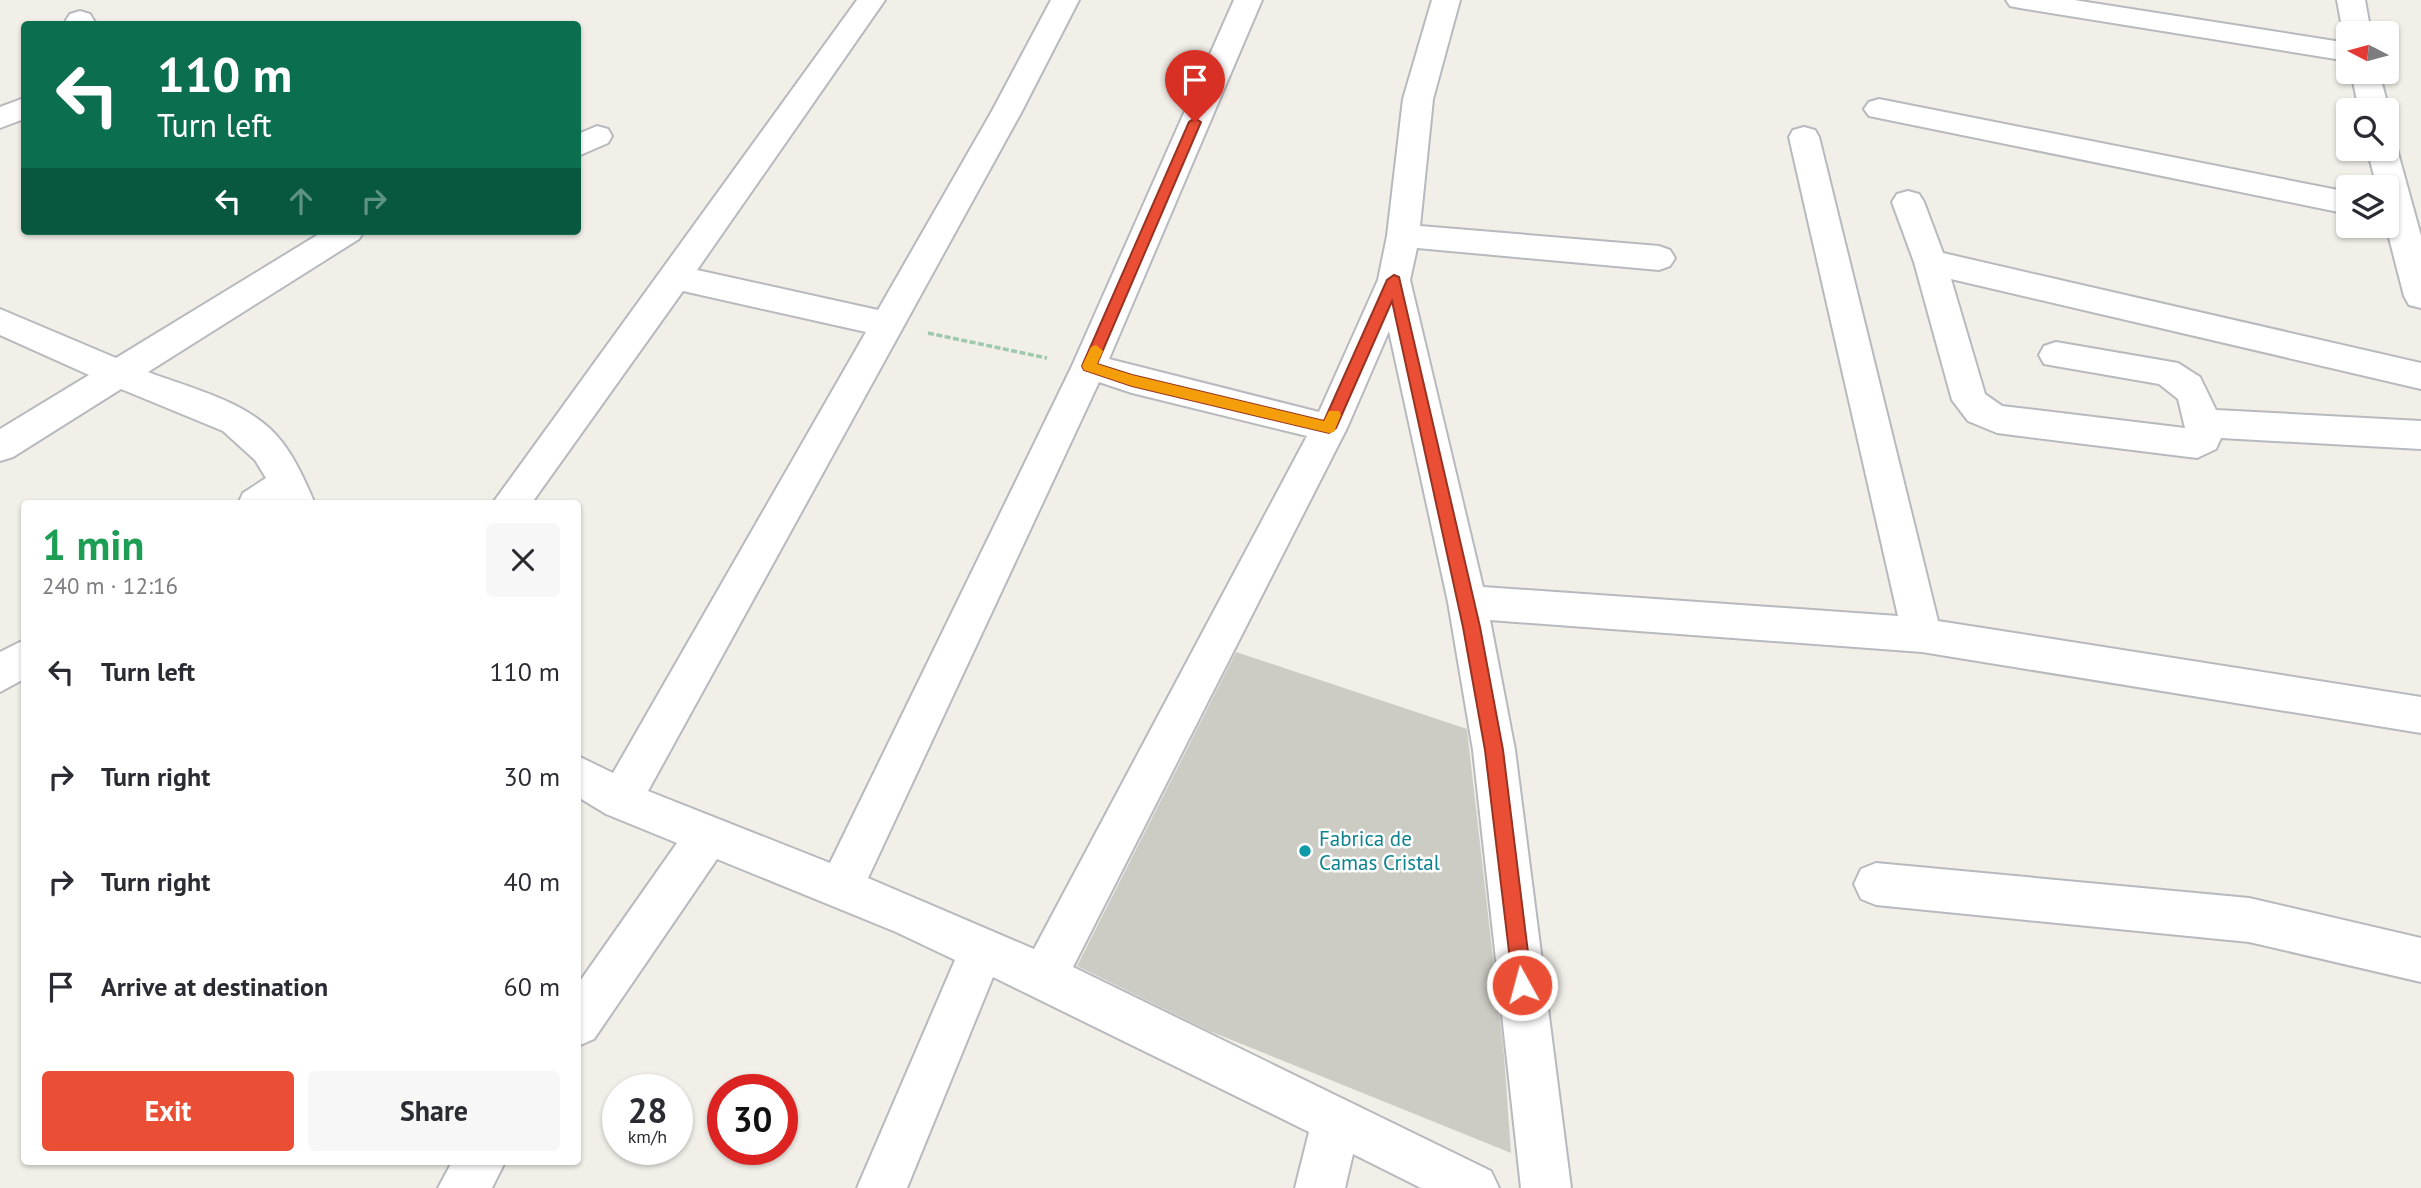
<!DOCTYPE html>
<html lang="en">
<head>
<meta charset="utf-8">
<style>
	:root { --surface:#fff; --page:#f7f7f7; --text:#2b2b33; --muted:#7c7c81; --accent:#ea4f35 }
	body { margin:0; font-family:"PT Sans",sans-serif; background:var(--page); color:var(--text); height:100vh; display:flex; flex-direction:column; font-size:26px; white-space:nowrap }
	* { box-sizing:border-box; margin:0 }
	p { font-size:23px; color:var(--muted) }
	.icon { flex:none; width:38px; height:38px; fill:none; stroke:currentColor; stroke-width:2; stroke-linecap:round; stroke-linejoin:round }
	.map { position:relative; flex:1; overflow:hidden }
	.panel { position:absolute; left:21px; top:500px; width:560px; height:665px; display:flex; flex-direction:column; background:var(--surface); border-radius:7px; box-shadow:0 2px 5px #0004 }
	.panel>* { flex:none }
	.guide { position:absolute; left:21px; top:21px; width:560px; height:214px; border-radius:7px; box-shadow:0 2px 5px #0004; background:#0b6e4f; color:#fff; overflow:hidden }
	.needle { width:46px; rotate:276deg }
	.tools { position:absolute; left:2336px; top:21px; display:grid; gap:14px }
	.tools a { display:grid; place-items:center; width:63px; height:63px; border-radius:7px; background:var(--surface); box-shadow:0 2px 5px #0004; font-size:35px }
	.speed { position:absolute; left:602px; top:1074px; display:flex; gap:14px; font-size:35px; font-weight:700; text-align:center }
	.speed>* { display:grid; place-content:center; width:91px; height:91px; border-radius:50%; background:var(--surface); box-shadow:0 2px 5px #0004; line-height:1 }
	.speed small { font-size:18px; font-weight:400 }
	.speed .limit { border:10px solid #d22; background:#fff; color:#111 }
	.pin { position:absolute; display:grid; place-items:center; width:60px; height:60px; color:#fff; margin:-72px -30px; border-radius:50% 50% 50% 0; rotate:-45deg; box-shadow:0 0 7px #0007 }
	.pin .icon { rotate:45deg }
	.me { position:absolute; width:77px; margin:-38px; rotate:353deg; stroke-linejoin:round; filter:drop-shadow(0 0 5px #0008) }
	.turn { display:flex; align-items:center; gap:24px; height:147px; padding:0 21px; font-size:32px }
	.turn .icon { width:91px; height:91px; stroke-width:2.5 }
	.turn b { display:block; font-size:49px; line-height:60px }
	.lanes { display:flex; align-items:center; height:66px; padding:0 21px; background:#0003; justify-content:center; gap:35px; direction:ltr }
	.lanes .off { opacity:.35 }
	.round { display:grid; place-items:center; flex:none; width:74px; height:74px; border-radius:7px; background:var(--page) }
	.summary { display:flex; align-items:center; justify-content:space-between; height:119px; padding:0 21px }
	h1 { font-size:42px; font-weight:700; line-height:52px; color:#1e9e55 }
	.cta { display:flex; gap:14px; margin-top:auto; padding:14px 21px }
	.cta a { flex:1; height:80px; border-radius:7px; background:var(--accent); color:#fff; font-size:28px; font-weight:700; line-height:80px; text-align:center }
	.cta a+a { background:var(--page); color:var(--text) }
	ul { padding:0; list-style:none }
	li { display:flex; align-items:center; gap:21px; height:105px; padding:0 21px }
	li div { flex:1 }
	li b { display:block; font-size:26px }
	li em { font-style:normal }
	.map>svg:first-child { display:block }
	.building { fill:#cccbc4 }
	.lines { fill:none; stroke-linecap:round; stroke-linejoin:round }
	.street-casing { stroke:#b8b9be; stroke-width:4 }
	.path { stroke:#9ec9ad; stroke-width:3.5; stroke-dasharray:6 2.5; stroke-linecap:butt }
	.street { fill:#fff; fill-rule:evenodd }
	.route { fill:#ea4f35; stroke:#983322; stroke-width:2 }
	.slow { fill:#f59e0b }
	.culture-dot { fill:#0f9aa8; stroke:#fff; stroke-width:2.5 }
	.labels { text-anchor:middle; stroke-width:5; stroke-linejoin:round; paint-order:stroke }
	.culture-label { font-size:21px; fill:#0d838f; stroke:#fff; text-anchor:start }
</style>
</head>
<body>
<div class="map">
<svg width="2421" height="1188" viewBox="0 0 2421 1188">
	<rect width="100%" height="100%" fill="#f1efe8"/>
	<path class="building" d="M 1236,652 L 1467,729 L 1504,1055 L 1511,1153 L 1207,1030 L 1077,966 Z"/>
	<g class="lines">
		<g class="street-casing">
			<g id="street">
				<path d="M 857,0 L 885,0 L 697,270 L 878,310 L 992,111 L 1051,0 L 1079,0 L 1022,111 L 648,791 L 830,863 L 1072,366 L 1234,0 L 1262,0 L 1109,359 L 1319,412 L 1378,280 L 1387,236 L 1403,99 L 1432,0 L 1460,0 L 1433,99 L 1420,226 L 1659,246 L 1670,250 L 1675,258 L 1670,266 L 1659,270 L 1417,248 L 1410,280 L 1483,587 L 1898,616 L 1789,137 L 1793,130 L 1804,127 L 1815,130 L 1819,137 L 1938,621 L 2421,697 L 2421,733 L 1922,652 L 1490,620 L 1515,750 L 1571,1188 L 1521,1188 L 1473,750 L 1448,602 L 1389,331 L 1347,428 L 1073,967 L 1491,1171 L 1499,1188 L 1421,1188 L 1353,1154 L 1345,1188 L 1295,1188 L 1309,1132 L 993,977 L 907,1188 L 857,1188 L 955,960 L 896,932 L 717,859 L 594,1039 L 578,1046 L 578,984 L 677,843 L 606,814 L 578,797 L 578,756 L 613,773 L 866,332 L 683,291 L 531,504 L 492,504 ZM 1099,382 L 1132,393 L 1307,436 L 1034,949 L 868,878 Z"/>
				<path d="M 2006,0 L 2074,0 L 2348,43 L 2348,61 L 2020,8 L 2010,6 Z"/>
				<path d="M 2337,0 L 2365,0 L 2371,33 L 2348,33 L 2347,39 L 2343,33 Z"/>
				<path d="M 80,11 L 90,14 L 96,24 L 68,24 L 66,20 L 70,14 Z"/>
				<path d="M 2351,72 L 2379,72 L 2389,110 L 2387,113 L 2387,110 L 2359,110 Z"/>
				<path d="M 24,98 L 24,119 L 0,128 L 0,107 Z"/>
				<path d="M 1879,99 L 2348,192 L 2348,214 L 1869,116 L 1864,109 L 1869,102 Z"/>
				<path d="M 597,126 L 608,129 L 612,136 L 608,143 L 578,156 L 578,134 Z"/>
				<path d="M 2387,140 L 2393,142 L 2397,149 L 2421,236 L 2421,308 L 2409,305 L 2404,296 L 2386,226 L 2387,187 L 2377,187 L 2367,149 L 2387,149 Z"/>
				<path d="M 1908,191 L 1919,194 L 1924,202 L 1943,253 L 2421,363 L 2421,389 L 1951,279 L 1985,394 L 2002,406 L 2185,428 L 2178,399 L 2159,384 L 2044,364 L 2039,355 L 2044,346 L 2056,342 L 2178,363 L 2200,377 L 2216,410 L 2421,421 L 2421,449 L 2221,438 L 2216,449 L 2197,458 L 1997,433 L 1968,421 L 1952,400 L 1914,262 L 1892,202 L 1897,194 Z"/>
				<path d="M 324,231 L 364,231 L 359,239 L 148,372 C 192,389 252,402 282,442 C 296,460 306,483 315,504 L 238,504 L 243,493 L 266,478 L 255,460 L 223,431 L 121,389 L 13,457 L 0,461 L 0,429 L 89,375 L 0,335 L 0,309 L 116,358 Z"/>
				<path d="M 24,640 L 24,679 L 0,692 L 0,652 Z"/>
				<path d="M 1876,863 L 2249,898 L 2421,938 L 2421,982 L 2249,942 L 1876,905 L 1861,899 L 1854,884 L 1861,869 Z"/>
				<path d="M 452,1162 L 505,1162 L 492,1188 L 438,1188 Z"/>
			</g>
		</g>
		<path class="path" d="M 928,333 L 1047,358"/>
		<use href="#street" class="street"/>
	</g>
	<path class="route" d="M 1195,118 L 1201,122 L 1097,364 L 1132,375 L 1324,421 L 1387,280 L 1394,275 L 1399,277 L 1480,627 L 1503,750 L 1532,985 L 1529,992 L 1522,994 L 1516,992 L 1513,985 L 1485,750 L 1463,627 L 1392,301 L 1336,428 L 1329,433 L 1132,386 L 1084,370 L 1082,366 L 1189,122 Z"/>
	<path class="slow" d="M 1096,345 L 1103,351 L 1097,364 L 1132,375 L 1324,421 L 1329,411 L 1339,411 L 1341,415 L 1334,432 L 1329,433 L 1132,386 L 1084,370 L 1082,366 L 1091,347 Z"/>
	<circle class="culture-dot" cx="1305" cy="851" r="7"/>
	<g class="labels">
		<g class="culture-label">
			<text x="1319" y="846">Fabrica de<tspan x="1319" dy="24">Camas Cristal</tspan></text>
		</g>
	</g>
</svg>
<div class="tools">
<a><svg class="needle" viewBox="-14 -14 28 28"><path d="M0-13l5 13h-10z" fill="#e53935"/><path d="M0 13l5-13h-10z" fill="#7c7c81"/></svg></a>
<a><svg class="icon" aria-label="search" viewBox="0 0 24 24"><circle cx="10" cy="10" r="6"/><path d="M15 15l6 6"/></svg></a>
<a><svg class="icon" aria-label="layers" viewBox="0 0 24 24"><path d="M12 4l9 5-9 5-9-5zM3 14l9 5 9-5"/></svg></a>
</div>
<div class="speed"><div>28<small>km/h</small></div><div class="limit">30</div></div>
<div class="pin" style="left:1195px;top:122px;background:#d93025"><svg class="icon" aria-label="arrive" viewBox="0 0 24 24"><path d="M6 21V4h12l-3 4 3 4H6"/></svg></div>
<svg class="me" style="left:1522px;top:985px" viewBox="-20 -20 40 40"><circle r="17" fill="#ea4f35" stroke="#fff" stroke-width="3"/><path d="M0-11L8 9 0 5-8 9z" fill="#fff"/></svg>
<div class="guide">
<div class="turn"><svg class="icon" aria-label="left" viewBox="0 0 24 24"><path d="M17 20v-9H6M10 6l-5 5 5 5"/></svg><div><b>110 m</b>Turn left</div></div>
<div class="lanes"><svg class="icon" aria-label="left" viewBox="0 0 24 24"><path d="M17 20v-9H6M10 6l-5 5 5 5"/></svg><svg class="icon off" aria-label="ahead" viewBox="0 0 24 24"><path d="M12 20V5M6 11l6-6 6 6"/></svg><svg class="icon off" aria-label="right" viewBox="0 0 24 24"><path d="M7 20v-9h11M14 6l5 5-5 5"/></svg></div>
</div>
<section class="panel">
<div class="summary"><div><h1>1 min</h1><p>240 m · 12:16</p></div><a class="round"><svg class="icon" aria-label="close" viewBox="0 0 24 24"><path d="M6 6l12 12M18 6L6 18"/></svg></a></div>
<ul>
<li><svg class="icon" aria-label="left" viewBox="0 0 24 24"><path d="M17 20v-9H6M10 6l-5 5 5 5"/></svg><div><b>Turn left</b></div><em>110 m</em></li>
<li><svg class="icon" aria-label="right" viewBox="0 0 24 24"><path d="M7 20v-9h11M14 6l5 5-5 5"/></svg><div><b>Turn right</b></div><em>30 m</em></li>
<li><svg class="icon" aria-label="right" viewBox="0 0 24 24"><path d="M7 20v-9h11M14 6l5 5-5 5"/></svg><div><b>Turn right</b></div><em>40 m</em></li>
<li><svg class="icon" aria-label="arrive" viewBox="0 0 24 24"><path d="M6 21V4h12l-3 4 3 4H6"/></svg><div><b>Arrive at destination</b></div><em>60 m</em></li>
</ul>
<div class="cta"><a>Exit</a><a>Share</a></div>
</section>
</div>
</body>
</html>
